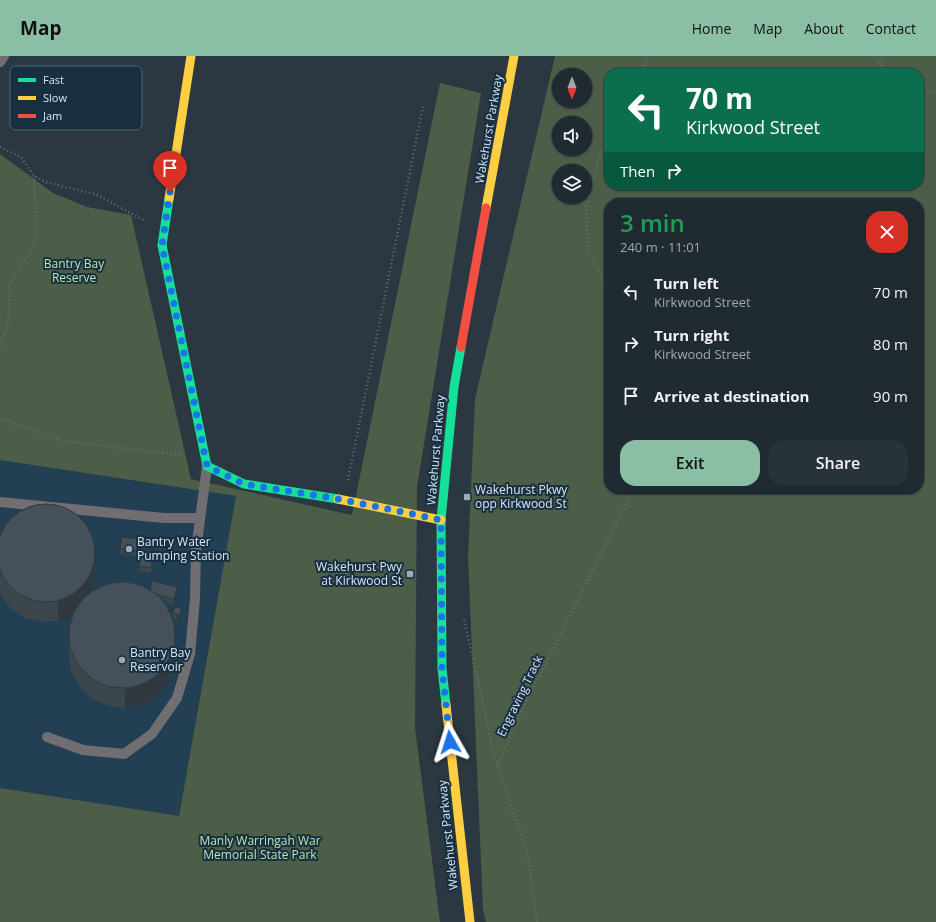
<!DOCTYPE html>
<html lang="en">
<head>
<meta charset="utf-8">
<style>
	:root { --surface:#202a31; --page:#283239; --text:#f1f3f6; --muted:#a2a7ab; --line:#3d464d; --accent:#8abfa5 }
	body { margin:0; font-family:"Open Sans",sans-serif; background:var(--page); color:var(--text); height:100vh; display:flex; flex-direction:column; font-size:15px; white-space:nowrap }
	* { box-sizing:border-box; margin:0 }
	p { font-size:13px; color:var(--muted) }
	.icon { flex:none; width:22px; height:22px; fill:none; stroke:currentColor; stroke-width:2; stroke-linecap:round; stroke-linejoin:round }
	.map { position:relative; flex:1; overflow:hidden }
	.panel { position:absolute; left:604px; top:142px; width:320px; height:296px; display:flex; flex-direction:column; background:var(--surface); border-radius:16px; box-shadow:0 1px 3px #0004,0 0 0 1px var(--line) }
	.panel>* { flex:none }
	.guide { position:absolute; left:604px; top:12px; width:320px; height:122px; border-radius:16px; box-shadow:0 1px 3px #0004,0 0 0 1px var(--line); background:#0b6e4f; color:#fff; overflow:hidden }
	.needle { width:26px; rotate:180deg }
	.fabs { position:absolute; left:552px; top:12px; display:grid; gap:8px }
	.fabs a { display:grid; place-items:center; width:40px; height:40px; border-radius:50%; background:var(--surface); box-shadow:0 1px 3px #0004,0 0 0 1px var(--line); font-size:20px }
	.pin { position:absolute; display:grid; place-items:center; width:34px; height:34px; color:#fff; margin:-41px -17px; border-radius:50% 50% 50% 0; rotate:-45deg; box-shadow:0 0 4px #0007 }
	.pin .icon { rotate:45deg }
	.me { position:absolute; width:44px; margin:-22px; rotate:354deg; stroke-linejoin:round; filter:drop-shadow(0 0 3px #0008) }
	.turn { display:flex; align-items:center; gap:14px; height:84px; padding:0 16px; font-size:18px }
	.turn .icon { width:52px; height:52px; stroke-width:2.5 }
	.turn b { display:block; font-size:28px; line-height:34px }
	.then { display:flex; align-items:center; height:38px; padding:0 16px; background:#0003; gap:8px; font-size:15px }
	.round { display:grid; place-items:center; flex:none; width:42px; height:42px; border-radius:16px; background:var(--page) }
	.head { display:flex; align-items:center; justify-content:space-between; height:68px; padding:0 16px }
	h1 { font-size:24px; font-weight:600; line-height:30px; color:#1e9e55 }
	.button { display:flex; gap:8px; margin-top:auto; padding:8px 16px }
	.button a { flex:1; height:46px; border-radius:16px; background:var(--accent); color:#111; font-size:16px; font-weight:600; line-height:46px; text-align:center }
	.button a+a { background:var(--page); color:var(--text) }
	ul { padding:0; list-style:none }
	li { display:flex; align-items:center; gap:12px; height:52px; padding:0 16px }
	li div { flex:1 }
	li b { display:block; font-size:15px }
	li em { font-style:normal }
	header { display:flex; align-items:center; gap:24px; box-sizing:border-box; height:56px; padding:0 20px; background:var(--accent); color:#111 }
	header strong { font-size:19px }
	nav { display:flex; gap:22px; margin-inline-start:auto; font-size:14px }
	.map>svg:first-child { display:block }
	.built { fill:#223f53 }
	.green { fill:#4c5d48; fill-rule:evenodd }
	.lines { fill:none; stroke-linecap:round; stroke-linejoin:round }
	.path { stroke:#6c6e71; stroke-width:2.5; stroke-dasharray:1 3; stroke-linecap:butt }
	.lane { stroke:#716e71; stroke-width:10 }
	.fast { stroke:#16e098; stroke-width:9 }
	.slow { stroke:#ffcf43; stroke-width:9 }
	.jam { stroke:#f24e42; stroke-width:9 }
	.wall { fill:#3b464d }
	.shaded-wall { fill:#30393f }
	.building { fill:#45515a; stroke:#30393f }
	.route { stroke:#1a73e8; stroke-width:7; stroke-dasharray:0 12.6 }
	.poi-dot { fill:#9caab5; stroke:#172f41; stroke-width:1.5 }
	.labels { text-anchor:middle; stroke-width:4; stroke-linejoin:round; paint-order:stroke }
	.street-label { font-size:12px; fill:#d9e7f3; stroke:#172f41 }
	.park-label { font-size:12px; fill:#bce5ab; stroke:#172f41 }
	.poi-label { font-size:12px; fill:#d9e7f3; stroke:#172f41; text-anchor:start }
	.key { fill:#172f41; stroke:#516676; stroke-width:1 }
	.key-label { font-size:11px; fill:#d9e7f3 }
</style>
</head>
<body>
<header>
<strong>Map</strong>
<nav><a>Home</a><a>Map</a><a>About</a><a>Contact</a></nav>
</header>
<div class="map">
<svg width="936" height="866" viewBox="0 0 936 866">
	<rect width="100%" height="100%" fill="#2b3841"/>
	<path class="built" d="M 0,404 L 236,440 L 179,760 L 0,732 Z"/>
	<g class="green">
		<path d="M 555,0 L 936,0 L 936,866 L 486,866 L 483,853 L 468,501 L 475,343 ZM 609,17 L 919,17 L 919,129 L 609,129 ZM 559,19 L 585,19 L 585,45 L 559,45 ZM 559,67 L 585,67 L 585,93 L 559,93 ZM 559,115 L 585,115 L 585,141 L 559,141 ZM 609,147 L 919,147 L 919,433 L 609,433 Z"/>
		<path d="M 440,27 L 481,37 L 417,431 L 415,672 L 440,866 L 0,866 L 0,732 L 179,760 L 236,440 L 0,404 L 0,98 L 53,137 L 87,151 L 131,159 L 191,423 L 352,459 Z"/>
	</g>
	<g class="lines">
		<g class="path">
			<path d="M 882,0 L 878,8 L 892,17"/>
			<path d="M 640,17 L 648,0"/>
			<path d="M 919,32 L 936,38"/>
			<path d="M 609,81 L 600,99 L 586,151 L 588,193 L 609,236"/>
			<path d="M 0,91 L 21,101 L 34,120 L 46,126 L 98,139 L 145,165"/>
			<path d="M 0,291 L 8,271 L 10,228 L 37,185 L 34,120"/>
			<path d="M 0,362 L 61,385 L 183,399"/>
			<path d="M 348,424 L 423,50"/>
			<path d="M 464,564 L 497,710"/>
			<path d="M 537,866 L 528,800 L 498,710 L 516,666 L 626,449 L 629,433"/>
		</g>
		<g class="lane">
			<path d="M 0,6 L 4,0"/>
			<path d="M 0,446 L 164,462 L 200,462"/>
			<path d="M 47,681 L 83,694 L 124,698 L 152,678 L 177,642 L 190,598 L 195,542 L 196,494 L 207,410"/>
		</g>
		<g class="fast">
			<path d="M 169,143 L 162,189 L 207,410 L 244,428 L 338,443"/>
			<path d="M 446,649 L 442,612 L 441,464 L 454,331 L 461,291"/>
		</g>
		<g class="slow">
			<path d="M 169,143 L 191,0"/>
			<path d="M 486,152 L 514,0"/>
			<path d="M 338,443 L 441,464"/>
			<path d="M 446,649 L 470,866"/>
		</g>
		<path class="jam" d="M 461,291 L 486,152"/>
	</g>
	<g class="wall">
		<path d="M 0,480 L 95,519 L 92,534 L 90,538 L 150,534 L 177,536 L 174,548 L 163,545 L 175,592 L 175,609 L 169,626 L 158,639 L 143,648 L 125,652 L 108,650 L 92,643 L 80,631 L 71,615 L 69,598 L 69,578 L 75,557 L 72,559 L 58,565 L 41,566 L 25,562 L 11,553 L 1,539 L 0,535 Z"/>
		<path d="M 137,488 L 136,500 L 120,498 L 120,493 Z"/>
		<path d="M 152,508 L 151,517 L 139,515 L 139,510 Z"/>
		<path d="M 173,555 L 181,560 L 181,562 L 177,564 L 175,563 L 173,560 Z"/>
	</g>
	<g class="shaded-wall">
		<path d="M 95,499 L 95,519 L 92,534 L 84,548 L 72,559 L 58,565 L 58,545 Z"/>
		<path d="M 177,531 L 177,536 L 174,548 L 174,543 Z"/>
		<path d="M 181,554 L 181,562 L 177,564 L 177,559 Z"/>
		<path d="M 175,572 L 175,609 L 169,626 L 158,639 L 143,648 L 125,652 L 125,632 Z"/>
	</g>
	<g class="building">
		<circle cx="46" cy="497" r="49"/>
		<path d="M 122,481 L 137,483 L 136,495 L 120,493 Z"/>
		<path d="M 140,501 L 152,503 L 151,512 L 139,510 Z"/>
		<path d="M 152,525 L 177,531 L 174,543 L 156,538 L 150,534 Z"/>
		<circle cx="122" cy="579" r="53"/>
		<path d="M 176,551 L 179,551 L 181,554 L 181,557 L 177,559 L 175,558 L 173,555 Z"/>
	</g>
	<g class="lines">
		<path class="route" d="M 170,136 L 162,189 L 207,410 L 244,428 L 344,444 L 441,464 L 442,612 L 450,686"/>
	</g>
	<g class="poi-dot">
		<rect x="463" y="437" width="8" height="8" rx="2"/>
		<circle cx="129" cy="493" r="4"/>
		<rect x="406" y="514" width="8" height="8" rx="2"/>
		<circle cx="122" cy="604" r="4"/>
	</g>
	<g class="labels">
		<g class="street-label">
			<text transform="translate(489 73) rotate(-80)" y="4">Wakehurst Parkway</text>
			<text transform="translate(436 394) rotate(-85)" y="4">Wakehurst Parkway</text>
			<text transform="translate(520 640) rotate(-64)" y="4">Engraving Track</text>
			<text transform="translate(448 779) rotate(-96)" y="4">Wakehurst Parkway</text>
		</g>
		<g class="park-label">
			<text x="74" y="212">Bantry Bay<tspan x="74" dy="14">Reserve</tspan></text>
			<text x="260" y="789">Manly Warringah War<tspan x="260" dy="14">Memorial State Park</tspan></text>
		</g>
		<g class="poi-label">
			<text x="475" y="438">Wakehurst Pkwy<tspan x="475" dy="14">opp Kirkwood St</tspan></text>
			<text x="137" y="490">Bantry Water<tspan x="137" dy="14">Pumping Station</tspan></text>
			<text x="402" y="515" text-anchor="end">Wakehurst Pwy<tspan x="402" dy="14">at Kirkwood St</tspan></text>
			<text x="130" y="601">Bantry Bay<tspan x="130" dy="14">Reservoir</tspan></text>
		</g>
	</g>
	<rect x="10" y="10" width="132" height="64" rx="6" class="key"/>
	<rect x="18" y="22" width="18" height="4" fill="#16e098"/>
	<rect x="18" y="40" width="18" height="4" fill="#ffcf43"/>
	<rect x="18" y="58" width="18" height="4" fill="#f24e42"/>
	<g class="key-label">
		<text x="43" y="28">Fast</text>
		<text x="43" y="46">Slow</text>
		<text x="43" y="64">Jam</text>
	</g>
</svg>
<div class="fabs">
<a><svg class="needle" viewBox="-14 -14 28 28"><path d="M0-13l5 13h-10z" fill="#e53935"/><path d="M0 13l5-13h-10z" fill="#a2a7ab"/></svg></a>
<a><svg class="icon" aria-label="sound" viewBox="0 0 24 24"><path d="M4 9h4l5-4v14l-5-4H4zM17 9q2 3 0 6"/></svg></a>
<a><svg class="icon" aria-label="layers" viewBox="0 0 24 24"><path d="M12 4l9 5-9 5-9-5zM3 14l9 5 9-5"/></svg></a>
</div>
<div class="pin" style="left:170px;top:136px;background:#d93025"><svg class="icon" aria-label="arrive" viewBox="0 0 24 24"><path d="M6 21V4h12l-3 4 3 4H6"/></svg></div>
<svg class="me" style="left:450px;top:686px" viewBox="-20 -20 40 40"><path d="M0-17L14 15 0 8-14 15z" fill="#1a73e8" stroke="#fff" stroke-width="4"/></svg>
<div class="guide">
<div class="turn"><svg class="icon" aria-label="left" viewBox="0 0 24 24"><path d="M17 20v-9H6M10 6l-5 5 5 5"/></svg><div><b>70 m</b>Kirkwood Street</div></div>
<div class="then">Then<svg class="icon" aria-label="right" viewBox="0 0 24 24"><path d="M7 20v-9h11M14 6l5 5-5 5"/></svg></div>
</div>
<section class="panel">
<div class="head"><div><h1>3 min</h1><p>240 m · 11:01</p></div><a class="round" style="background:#d93025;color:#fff"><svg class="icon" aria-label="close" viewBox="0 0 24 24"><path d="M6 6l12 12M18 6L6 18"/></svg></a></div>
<ul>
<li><svg class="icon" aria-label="left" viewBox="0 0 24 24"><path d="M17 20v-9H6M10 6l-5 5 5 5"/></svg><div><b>Turn left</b><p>Kirkwood Street</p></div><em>70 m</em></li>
<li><svg class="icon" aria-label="right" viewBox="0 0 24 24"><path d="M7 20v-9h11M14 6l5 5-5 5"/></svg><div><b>Turn right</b><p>Kirkwood Street</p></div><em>80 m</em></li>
<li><svg class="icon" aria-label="arrive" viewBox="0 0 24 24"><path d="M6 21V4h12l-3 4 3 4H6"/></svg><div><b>Arrive at destination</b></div><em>90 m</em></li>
</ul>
<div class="button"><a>Exit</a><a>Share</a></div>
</section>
</div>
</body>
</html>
